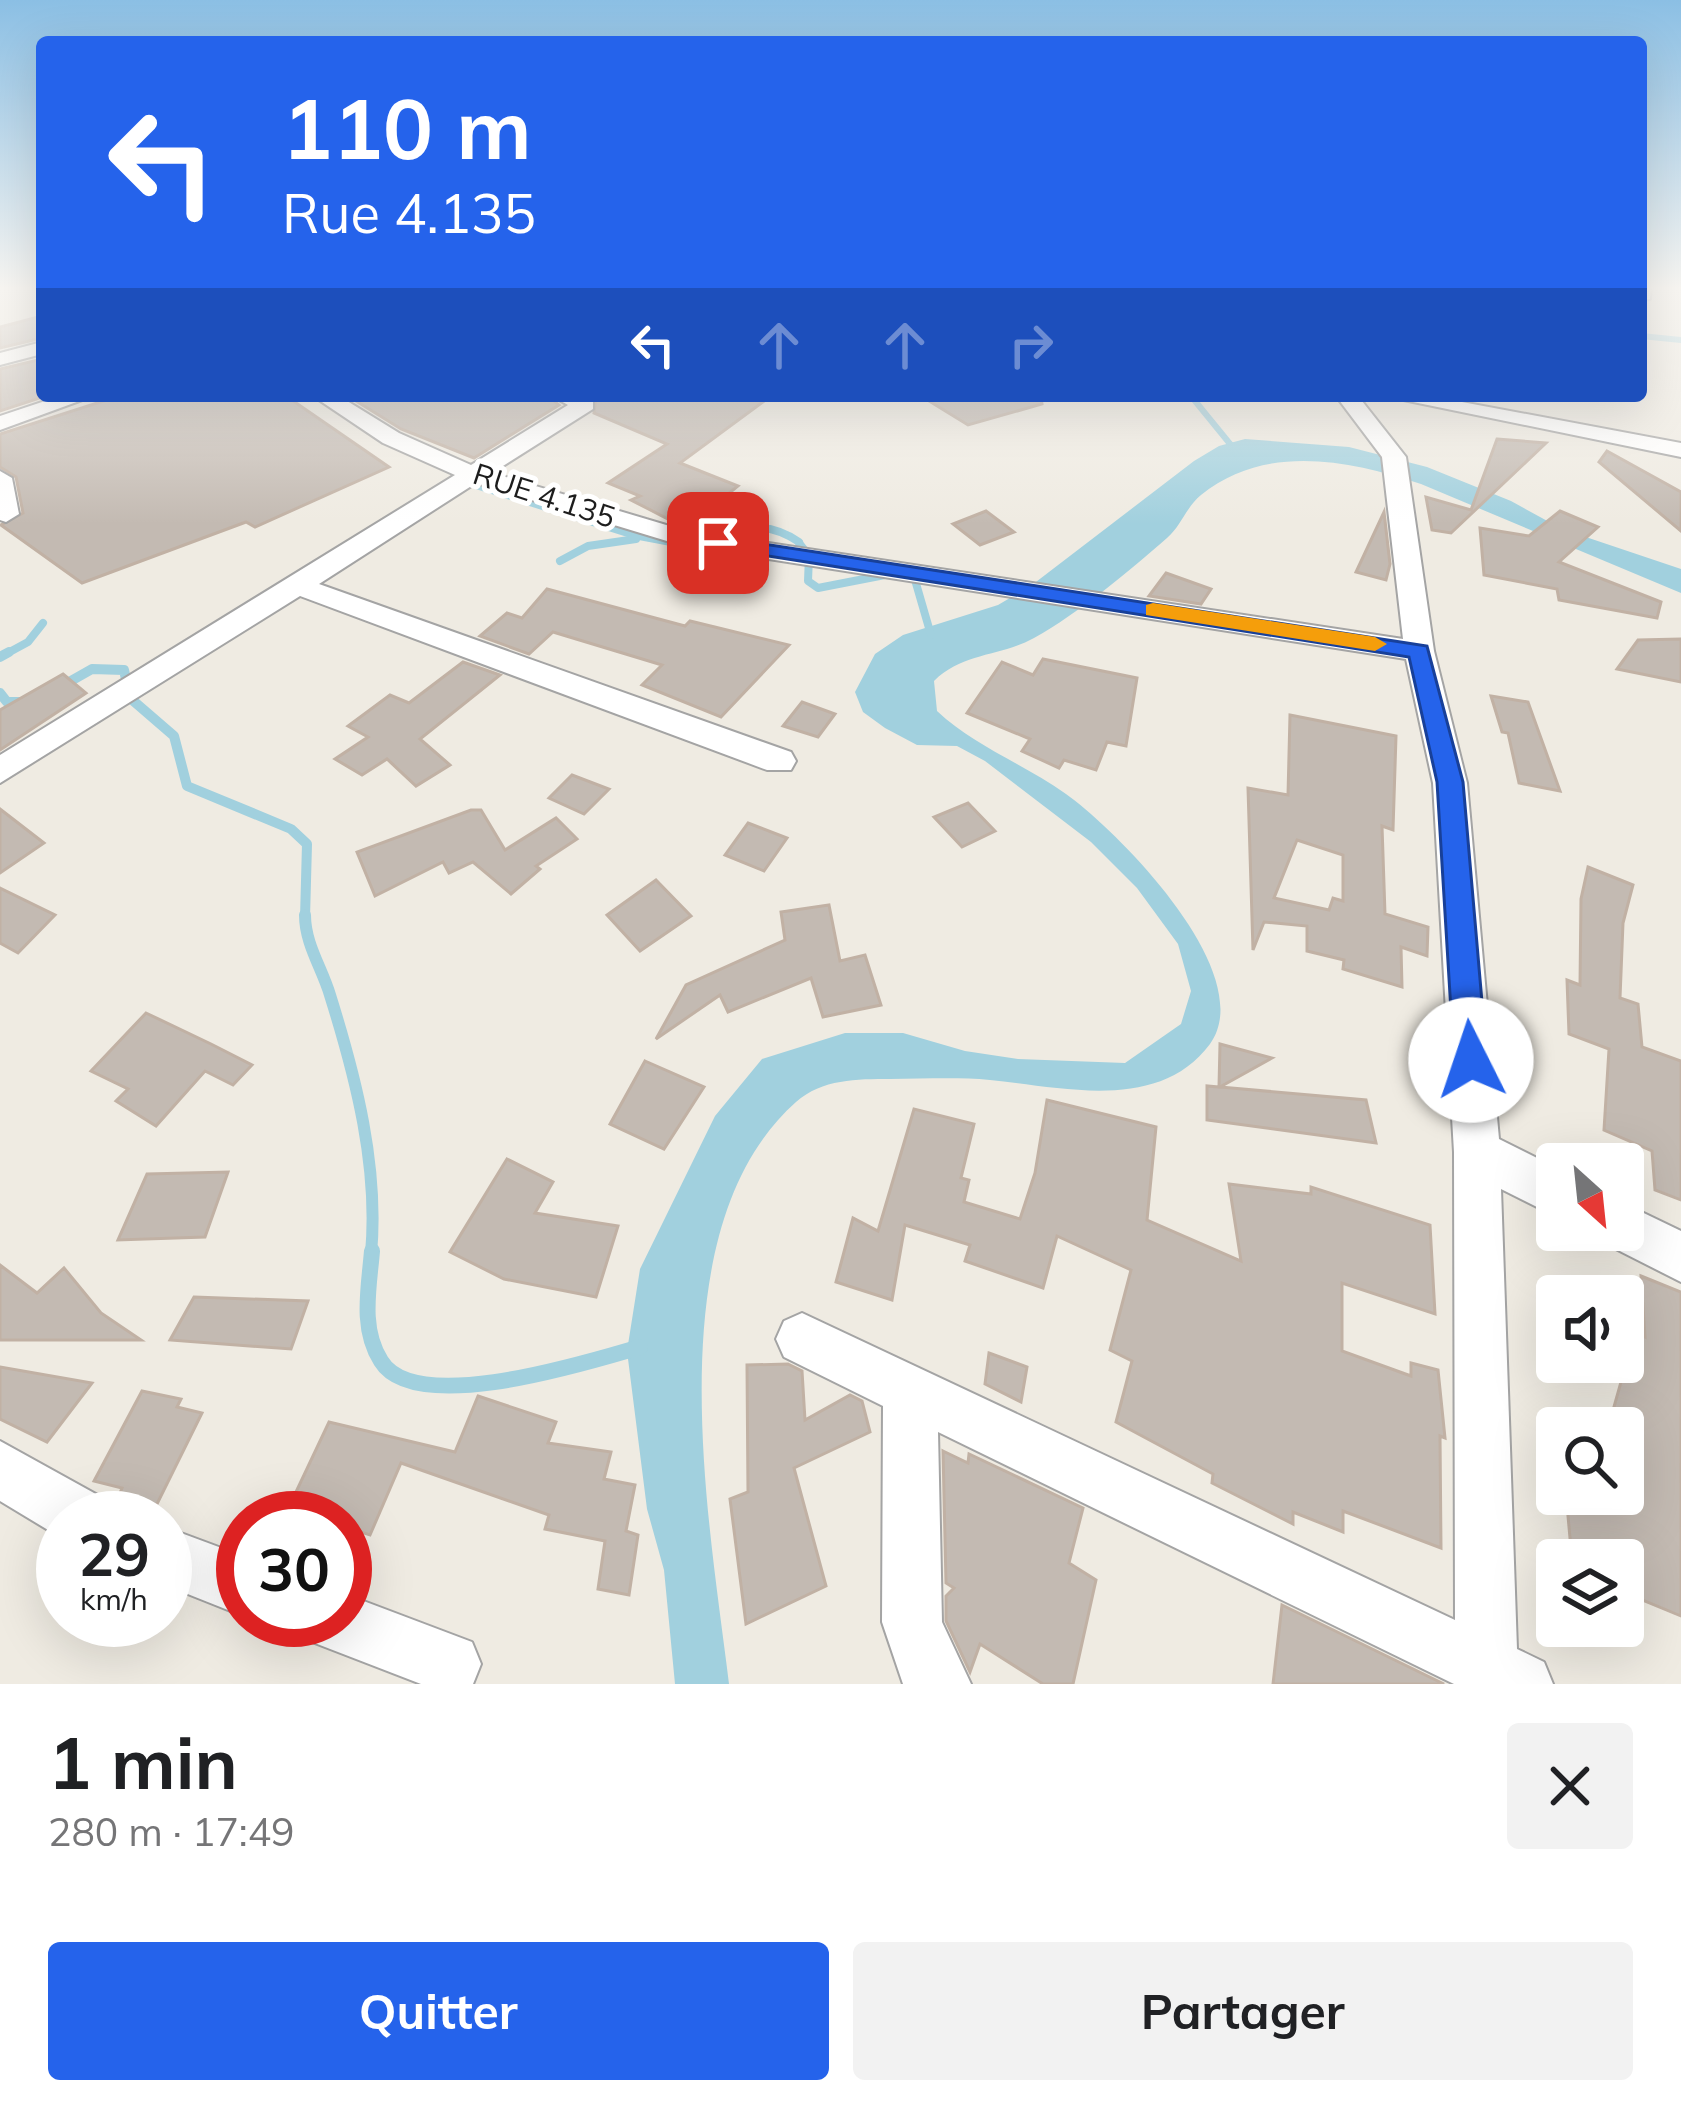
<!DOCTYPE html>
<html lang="fr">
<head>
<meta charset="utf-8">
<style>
	:root { --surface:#fff; --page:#f2f2f2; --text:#202124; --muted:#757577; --accent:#2563eb }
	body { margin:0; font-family:Mulish,sans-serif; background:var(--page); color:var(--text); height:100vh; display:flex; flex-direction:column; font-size:45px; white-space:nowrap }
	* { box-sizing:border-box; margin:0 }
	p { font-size:39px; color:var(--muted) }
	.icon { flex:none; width:66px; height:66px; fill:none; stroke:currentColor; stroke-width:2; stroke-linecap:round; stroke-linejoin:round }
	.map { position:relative; height:1684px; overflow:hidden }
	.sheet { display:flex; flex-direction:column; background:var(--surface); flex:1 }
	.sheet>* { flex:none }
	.banner { position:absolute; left:36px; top:36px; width:1611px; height:366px; border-radius:12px; box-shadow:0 12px 48px #0002; background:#2563eb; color:#fff; overflow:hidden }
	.needle { width:78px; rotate:153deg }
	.controls { position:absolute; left:1536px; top:1143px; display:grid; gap:24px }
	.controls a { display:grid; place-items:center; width:108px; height:108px; border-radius:12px; background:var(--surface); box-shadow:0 12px 48px #0002; font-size:60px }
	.speed { position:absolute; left:36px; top:1491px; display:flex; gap:24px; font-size:60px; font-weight:700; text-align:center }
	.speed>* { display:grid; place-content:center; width:156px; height:156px; border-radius:50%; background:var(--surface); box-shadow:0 12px 48px #0002; line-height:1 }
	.speed small { font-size:30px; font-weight:400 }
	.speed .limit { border:18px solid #d22; background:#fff; color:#111 }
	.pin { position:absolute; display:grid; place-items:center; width:102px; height:102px; color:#fff; margin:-51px; border-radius:24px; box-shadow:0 6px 18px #0006 }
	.me { position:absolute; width:132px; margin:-66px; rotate:356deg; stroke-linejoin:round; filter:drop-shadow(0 0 9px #0008) }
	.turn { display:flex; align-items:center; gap:42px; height:252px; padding:0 48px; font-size:54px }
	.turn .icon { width:156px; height:156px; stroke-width:2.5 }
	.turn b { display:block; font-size:84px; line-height:102px }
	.lanes { display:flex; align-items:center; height:114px; padding:0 48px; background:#0003; justify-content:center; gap:60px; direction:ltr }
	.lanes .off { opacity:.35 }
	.round { display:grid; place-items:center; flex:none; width:126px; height:126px; border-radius:12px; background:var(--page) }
	.overview { display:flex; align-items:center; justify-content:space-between; height:204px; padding:0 48px }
	h1 { font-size:72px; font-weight:700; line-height:90px }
	.action { display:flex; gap:24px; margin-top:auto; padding:24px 48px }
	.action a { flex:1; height:138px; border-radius:12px; background:var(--accent); color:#fff; font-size:48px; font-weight:700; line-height:138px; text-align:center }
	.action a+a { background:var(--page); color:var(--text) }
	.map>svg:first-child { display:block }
	.water { fill:#a1d0de }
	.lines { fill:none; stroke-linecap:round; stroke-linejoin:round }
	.stream-far4 { stroke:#a1d0de; stroke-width:6 }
	.stream-far3 { stroke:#a1d0de; stroke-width:8 }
	.stream-far2 { stroke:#a1d0de; stroke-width:10 }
	.stream-far1 { stroke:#a1d0de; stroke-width:12 }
	.stream { stroke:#a1d0de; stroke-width:16 }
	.building { fill:#c3bab2; stroke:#c1b1a4; stroke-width:3; fill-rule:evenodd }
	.street-casing { stroke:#a4a4a4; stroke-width:4 }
	.street { fill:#fff; fill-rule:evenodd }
	.route { fill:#2563eb; stroke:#184099; stroke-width:3 }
	.slow { fill:#f59e0b }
	.labels { text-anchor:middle; stroke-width:10; stroke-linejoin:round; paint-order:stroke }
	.far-street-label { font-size:30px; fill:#1d1d1d; stroke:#fff }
</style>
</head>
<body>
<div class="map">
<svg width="1681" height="1684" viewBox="0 0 1681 1684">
	<rect width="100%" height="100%" fill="#efebe2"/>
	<path class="water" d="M 1245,439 L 1349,447 L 1427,467 L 1511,501 L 1562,529 L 1681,569 L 1681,593 L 1421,484 C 1349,460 1265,443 1201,495 C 1187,506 1181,526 1167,538 C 1128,572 1079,613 1034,638 C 1000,657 964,652 934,681 L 937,711 C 974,746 1024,764 1066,794 C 1118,831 1260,974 1210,1044 C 1159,1113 1061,1087 990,1080 C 957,1077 923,1079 890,1079 C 857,1079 822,1079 796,1102 C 654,1228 709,1518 729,1684 L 675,1684 L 664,1570 L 647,1509 L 627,1351 L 640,1269 L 715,1116 L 762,1059 L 845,1033 L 903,1033 L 965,1051 L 1018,1059 L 1125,1063 L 1181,1024 L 1191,991 L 1178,944 L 1137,888 L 1091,842 L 985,761 L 957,746 L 917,745 L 885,728 L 863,712 L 855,692 L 875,654 L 903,635 L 998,605 L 1032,585 L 1194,461 L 1219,446 Z"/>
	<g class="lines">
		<g class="stream-far4">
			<path d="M 1641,336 L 1681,340"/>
			<path d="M 1191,396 L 1235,450"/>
		</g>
		<g class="stream-far3">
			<path d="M 1233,447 L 1237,452"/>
			<path d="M 473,484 L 634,535 L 687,545"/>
			<path d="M 799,543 L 809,556 L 808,581 L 818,588 L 895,573"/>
			<path d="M 718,547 C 740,520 772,524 799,542"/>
			<path d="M 560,561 L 588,546 L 636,539"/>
			<path d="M 913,573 L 931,635"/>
			<path d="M 4,655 L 28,642 L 43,623"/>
		</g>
		<g class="stream-far2">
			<path d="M 0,657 L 9,652"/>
			<path d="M 62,686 L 92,669 L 124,670 L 130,698 L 174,736 L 187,786 L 291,829 L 307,844 L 305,918"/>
			<path d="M 0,693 L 7,702 L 22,702"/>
		</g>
		<path class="stream-far1" d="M 305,915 C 305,944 322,968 330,995 C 356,1078 379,1167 371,1254"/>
		<path class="stream" d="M 372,1251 C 369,1288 360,1328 381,1361 C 415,1417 588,1362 640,1347"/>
	</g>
	<g class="building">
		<path d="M 42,316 L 42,338 L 0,348 L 0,327 Z"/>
		<path d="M 42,359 L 46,396 L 0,411 L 0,369 Z"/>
		<path d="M 119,396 L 286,396 L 389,467 L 255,527 L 246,522 L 82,583 L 1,525 L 23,513 L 16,477 L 0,467 L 0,434 Z"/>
		<path d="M 348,396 L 548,396 L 559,405 L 474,458 L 401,429 Z"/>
		<path d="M 596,396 L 771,396 L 680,463 L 738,486 L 691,524 L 668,519 L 631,500 L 640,496 L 608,483 L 667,444 L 594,413 Z"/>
		<path d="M 921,396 L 1041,396 L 1042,404 L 968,425 Z"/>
		<path d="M 1497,439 L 1546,443 L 1451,533 L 1432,530 L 1426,497 L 1471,510 Z"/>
		<path d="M 1607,451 L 1681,492 L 1681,531 L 1599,462 Z"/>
		<path d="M 986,511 L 1014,532 L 980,545 L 953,524 Z"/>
		<path d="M 1560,511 L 1598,527 L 1559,562 L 1661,602 L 1657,618 L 1559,600 L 1557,589 L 1484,575 L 1480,528 L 1529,536 Z"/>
		<path d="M 1384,512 L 1390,564 L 1386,580 L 1356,572 Z"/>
		<path d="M 1166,573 L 1211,589 L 1201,604 L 1149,596 Z"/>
		<path d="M 547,589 L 685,626 L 690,621 L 789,645 L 721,717 L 642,685 L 662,665 L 553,632 L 529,654 L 480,636 L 507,613 L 522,618 Z"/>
		<path d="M 1681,639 L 1681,682 L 1617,669 L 1638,640 Z"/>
		<path d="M 1043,659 L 1137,678 L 1126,746 L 1107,742 L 1096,770 L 1064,760 L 1059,768 L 1022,751 L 1030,739 L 967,713 L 1002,662 L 1033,675 Z"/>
		<path d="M 463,662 L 500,675 L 420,739 L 450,765 L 416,786 L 387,759 L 362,775 L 335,759 L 368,737 L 348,726 L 390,695 L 409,703 Z"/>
		<path d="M 63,674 L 86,693 L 0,750 L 0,710 Z"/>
		<path d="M 1491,696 L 1528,702 L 1560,791 L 1519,783 L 1508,733 L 1502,732 Z"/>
		<path d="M 802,702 L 835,714 L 818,737 L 783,726 Z"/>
		<path d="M 1290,715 L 1396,736 L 1393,830 L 1382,826 L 1385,914 L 1428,927 L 1427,956 L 1401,947 L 1402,987 L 1343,969 L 1344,960 L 1307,951 L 1307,926 L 1264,922 L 1253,950 L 1248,788 L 1288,795 ZM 1297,840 L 1343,855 L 1343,901 L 1333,898 L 1329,910 L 1274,898 Z"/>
		<path d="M 572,775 L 609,789 L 584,814 L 549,798 Z"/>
		<path d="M 968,803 L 995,831 L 962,847 L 934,817 Z"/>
		<path d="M 0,809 L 44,843 L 0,873 Z"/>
		<path d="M 471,810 L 481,810 L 505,850 L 556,818 L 577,839 L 536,866 L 540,869 L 511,894 L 473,862 L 449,873 L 443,862 L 375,896 L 357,852 Z"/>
		<path d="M 748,823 L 787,838 L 764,871 L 725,855 Z"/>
		<path d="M 1588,867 L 1633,885 L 1623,923 L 1620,998 L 1638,1004 L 1642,1047 L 1681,1061 L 1681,1200 L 1655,1190 L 1652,1151 L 1604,1130 L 1609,1049 L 1569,1034 L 1567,980 L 1580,985 L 1581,899 Z"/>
		<path d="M 656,880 L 691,916 L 640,951 L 607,915 Z"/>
		<path d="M 0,888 L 55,915 L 18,953 L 0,943 Z"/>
		<path d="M 829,905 L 840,961 L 865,955 L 881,1005 L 823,1017 L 811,978 L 728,1012 L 720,995 L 656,1039 L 686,985 L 785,940 L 781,912 Z"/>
		<path d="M 146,1013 L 211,1044 L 252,1065 L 233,1085 L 205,1071 L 156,1126 L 116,1101 L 128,1089 L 91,1071 Z"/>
		<path d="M 1220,1044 L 1272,1058 L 1220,1087 L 1366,1100 L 1376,1143 L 1207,1120 L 1207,1086 L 1219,1087 Z"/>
		<path d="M 645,1061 L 704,1087 L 664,1149 L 610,1124 Z"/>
		<path d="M 1047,1100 L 1156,1127 L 1147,1220 L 1241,1261 L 1229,1184 L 1311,1194 L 1311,1187 L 1430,1225 L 1435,1314 L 1342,1283 L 1342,1351 L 1411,1376 L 1411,1363 L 1438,1370 L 1445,1438 L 1440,1436 L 1441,1548 L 1343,1511 L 1343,1532 L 1293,1512 L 1293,1524 L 1212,1483 L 1213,1474 L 1116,1422 L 1132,1361 L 1110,1350 L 1131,1270 L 1057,1236 L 1043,1288 L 965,1261 L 970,1245 L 905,1225 L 892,1300 L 836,1282 L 853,1218 L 878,1231 L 914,1109 L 974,1124 L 961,1178 L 969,1180 L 964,1202 L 1020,1219 L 1035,1173 Z"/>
		<path d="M 507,1159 L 553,1182 L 535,1213 L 618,1226 L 596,1297 L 504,1279 L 450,1252 Z"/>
		<path d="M 228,1172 L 205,1237 L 118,1240 L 147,1174 Z"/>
		<path d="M 0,1265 L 37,1293 L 64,1268 L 101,1313 L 141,1340 L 0,1340 Z"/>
		<path d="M 1641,1276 L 1681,1292 L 1681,1616 L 1623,1592 L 1623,1560 L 1572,1560 L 1566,1494 L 1623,1494 L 1623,1428 L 1608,1428 L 1623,1375 L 1623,1326 L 1645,1337 Z"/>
		<path d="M 194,1297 L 308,1301 L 291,1349 L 170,1340 Z"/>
		<path d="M 989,1353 L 1027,1367 L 1021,1402 L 985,1384 Z"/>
		<path d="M 788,1364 L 802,1371 L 805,1420 L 850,1395 L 862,1401 L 870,1432 L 794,1468 L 826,1586 L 746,1624 L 730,1499 L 748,1492 L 747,1365 Z"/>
		<path d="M 0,1367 L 92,1383 L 47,1442 L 0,1419 Z"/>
		<path d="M 142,1391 L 181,1399 L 177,1407 L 202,1413 L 154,1510 L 116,1503 L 122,1488 L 94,1481 Z"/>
		<path d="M 478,1396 L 556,1422 L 548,1443 L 611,1452 L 604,1479 L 635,1485 L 626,1531 L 638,1535 L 629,1595 L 598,1589 L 605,1541 L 545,1529 L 549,1515 L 401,1463 L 370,1535 L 345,1527 L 345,1518 L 287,1511 L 329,1422 L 455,1452 Z"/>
		<path d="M 943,1451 L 968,1463 L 969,1454 L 1083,1508 L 1069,1563 L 1096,1580 L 1073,1684 L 1043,1684 L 980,1644 L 970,1672 L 946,1621 L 946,1596 L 954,1588 L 946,1583 Z"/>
		<path d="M 1282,1605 L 1444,1684 L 1273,1684 Z"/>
	</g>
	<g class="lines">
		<g class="street-casing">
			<g id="street">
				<path d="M 1641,288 L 1651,288 L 1650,299 L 1641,300 Z"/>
				<path d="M 42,342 L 42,354 L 0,365 L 0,353 Z"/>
				<path d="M 60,396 L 93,396 L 0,430 L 0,416 Z"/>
				<path d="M 313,396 L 339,396 L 399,433 L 471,465 L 568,405 L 552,396 L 593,399 L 593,409 L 492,473 L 683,530 L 1403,639 L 1382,457 L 1336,396 L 1358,396 L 1406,457 L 1434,651 L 1467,783 L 1499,1139 L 1557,1168 L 1557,1217 L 1501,1189 L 1517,1649 L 1544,1662 L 1553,1684 L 1454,1684 L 938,1432 L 942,1622 L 971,1684 L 903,1684 L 882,1622 L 883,1406 L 784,1357 L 776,1339 L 784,1321 L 802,1313 L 1455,1620 L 1454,1152 L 1433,783 L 1406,659 L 680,545 L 476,483 L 319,584 L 791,752 L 796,761 L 791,770 L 767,770 L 300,596 L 0,783 L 0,755 L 455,475 L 383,443 Z"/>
				<path d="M 1384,396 L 1430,396 L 1681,443 L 1681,457 Z"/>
				<path d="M 0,471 L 12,478 L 19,514 L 6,522 L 0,520 Z"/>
				<path d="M 1623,1203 L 1681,1231 L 1681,1282 L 1606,1244 L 1600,1230 L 1623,1230 Z"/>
				<path d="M 0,1441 L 103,1498 L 112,1518 L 63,1518 L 63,1539 L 0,1501 Z"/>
				<path d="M 165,1527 L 243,1556 L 243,1616 L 165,1585 Z"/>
				<path d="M 345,1594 L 472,1642 L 481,1664 L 473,1684 L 421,1684 L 312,1642 L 304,1620 L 345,1620 Z"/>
			</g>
		</g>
		<use href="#street" class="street"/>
	</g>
	<linearGradient id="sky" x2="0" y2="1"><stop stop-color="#8bbfe4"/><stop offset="0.55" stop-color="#f8f6f2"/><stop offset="1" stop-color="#f8f6f2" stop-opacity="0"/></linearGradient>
	<rect width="1681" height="524" fill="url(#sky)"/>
	<path class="route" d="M 718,537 L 1427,646 L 1463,782 L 1487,1060 L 1482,1071 L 1471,1075 L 1459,1071 L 1454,1060 L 1437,782 L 1409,657 L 711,547 L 711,539 Z"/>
	<path class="slow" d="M 1153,603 L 1375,637 L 1387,644 L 1375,651 L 1146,615 L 1146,605 Z"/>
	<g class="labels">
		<g class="far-street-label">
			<text transform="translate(544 496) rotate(18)" y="10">RUE 4.135</text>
		</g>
	</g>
</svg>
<div class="controls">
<a><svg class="needle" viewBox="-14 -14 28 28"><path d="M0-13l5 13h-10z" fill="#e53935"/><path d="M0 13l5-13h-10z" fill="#757577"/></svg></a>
<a><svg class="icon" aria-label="sound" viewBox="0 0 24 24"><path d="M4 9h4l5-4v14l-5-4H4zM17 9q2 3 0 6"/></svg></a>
<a><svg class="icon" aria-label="search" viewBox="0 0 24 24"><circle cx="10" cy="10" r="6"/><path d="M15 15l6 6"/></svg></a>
<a><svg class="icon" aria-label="layers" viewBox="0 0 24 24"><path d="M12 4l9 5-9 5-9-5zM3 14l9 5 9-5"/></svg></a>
</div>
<div class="speed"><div>29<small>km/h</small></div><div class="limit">30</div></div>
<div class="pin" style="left:718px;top:543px;background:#d93025"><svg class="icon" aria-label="arrive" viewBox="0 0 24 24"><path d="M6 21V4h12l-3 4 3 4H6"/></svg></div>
<svg class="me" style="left:1471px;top:1060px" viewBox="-20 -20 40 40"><circle r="19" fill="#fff"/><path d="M0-13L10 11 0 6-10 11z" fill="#2563eb"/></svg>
<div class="banner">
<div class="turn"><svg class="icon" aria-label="left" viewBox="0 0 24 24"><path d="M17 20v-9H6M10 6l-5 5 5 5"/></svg><div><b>110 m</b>Rue 4.135</div></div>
<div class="lanes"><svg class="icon" aria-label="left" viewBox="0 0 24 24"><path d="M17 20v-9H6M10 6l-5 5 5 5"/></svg><svg class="icon off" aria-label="ahead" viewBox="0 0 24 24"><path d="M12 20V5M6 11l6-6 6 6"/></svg><svg class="icon off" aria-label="ahead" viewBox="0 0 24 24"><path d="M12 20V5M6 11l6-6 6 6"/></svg><svg class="icon off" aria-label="right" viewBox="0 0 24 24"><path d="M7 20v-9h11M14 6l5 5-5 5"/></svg></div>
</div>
</div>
<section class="sheet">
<div class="overview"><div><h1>1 min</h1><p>280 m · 17:49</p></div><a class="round"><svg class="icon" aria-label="close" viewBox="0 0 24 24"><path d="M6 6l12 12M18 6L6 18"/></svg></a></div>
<div class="action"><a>Quitter</a><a>Partager</a></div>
</section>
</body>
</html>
